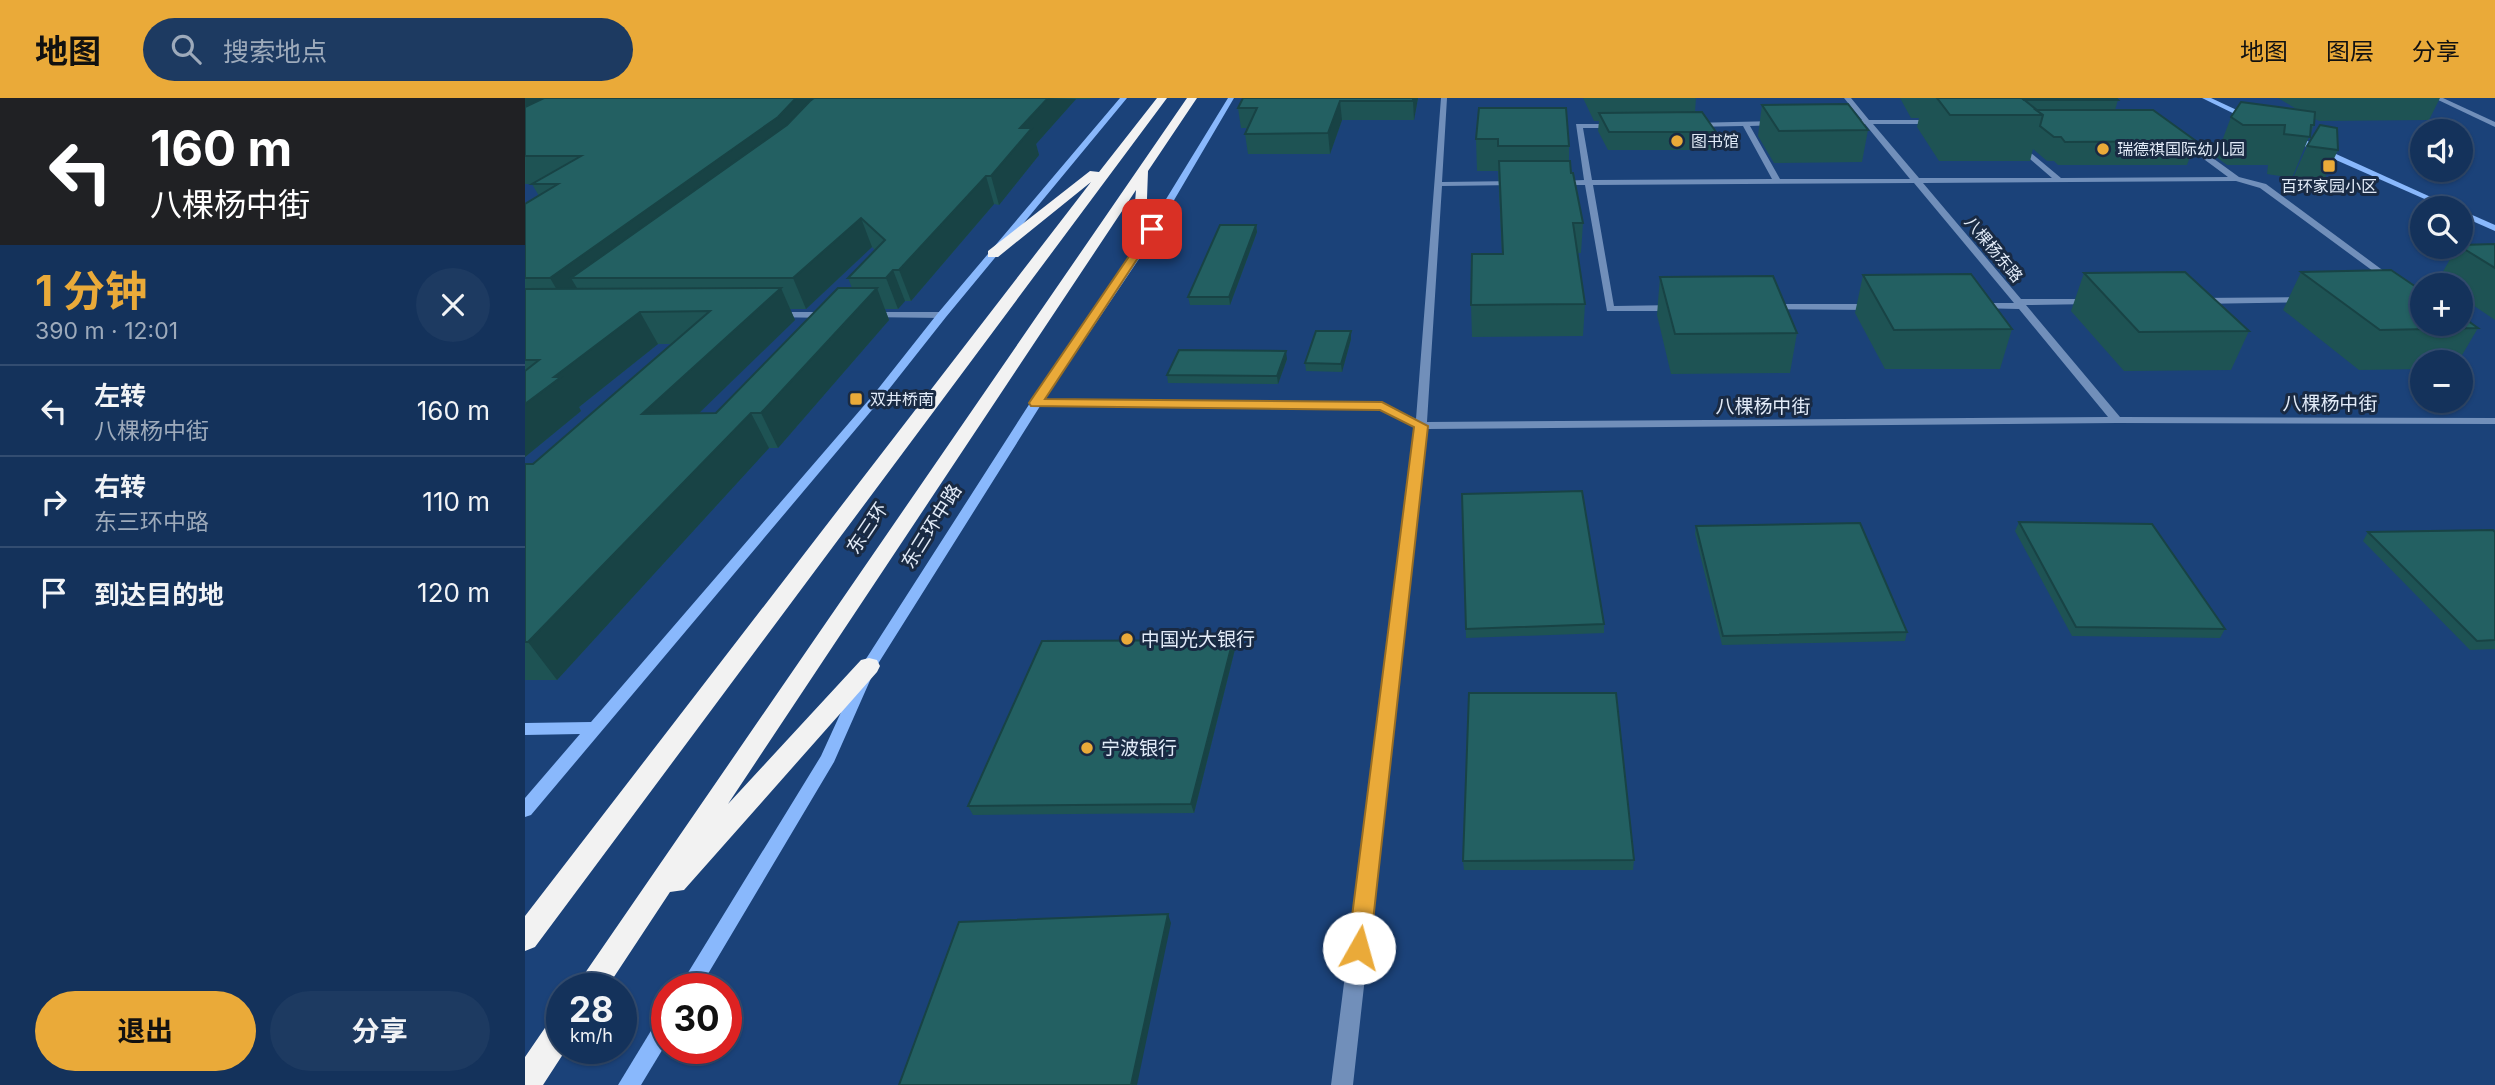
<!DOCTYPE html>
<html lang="zh">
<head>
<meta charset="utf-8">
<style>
	:root { --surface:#14325b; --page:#1d3a61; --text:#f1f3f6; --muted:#9daabb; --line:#334d71; --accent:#eaaa39 }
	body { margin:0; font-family:Inter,"Noto Sans SC",sans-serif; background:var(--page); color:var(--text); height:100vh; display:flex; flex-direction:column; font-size:26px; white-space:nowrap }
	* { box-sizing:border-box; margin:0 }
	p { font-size:23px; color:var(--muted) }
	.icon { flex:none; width:38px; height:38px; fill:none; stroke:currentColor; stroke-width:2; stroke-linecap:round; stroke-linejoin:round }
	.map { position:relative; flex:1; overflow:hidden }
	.sheet { display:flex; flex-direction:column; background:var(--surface); width:525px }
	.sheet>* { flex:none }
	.top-card { background:#202124; color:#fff; overflow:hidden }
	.buttons { position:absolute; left:1885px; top:21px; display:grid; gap:14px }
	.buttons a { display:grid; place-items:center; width:63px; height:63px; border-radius:50%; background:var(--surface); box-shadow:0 2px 5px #0004,0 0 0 2px var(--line); font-size:35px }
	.speed { position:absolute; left:21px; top:875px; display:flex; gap:14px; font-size:35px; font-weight:700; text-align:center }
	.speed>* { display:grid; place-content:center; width:91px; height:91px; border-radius:50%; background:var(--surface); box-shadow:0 2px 5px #0004,0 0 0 2px var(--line); line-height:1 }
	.speed small { font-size:18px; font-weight:400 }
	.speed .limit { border:10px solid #d22; background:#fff; color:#111 }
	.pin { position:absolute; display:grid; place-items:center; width:60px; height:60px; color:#fff; margin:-30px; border-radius:14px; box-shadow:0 4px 10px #0006 }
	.me { position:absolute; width:77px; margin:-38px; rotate:7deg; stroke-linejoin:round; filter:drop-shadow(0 0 5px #0008) }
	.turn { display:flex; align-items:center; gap:24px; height:147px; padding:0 35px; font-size:32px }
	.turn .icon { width:91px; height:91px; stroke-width:2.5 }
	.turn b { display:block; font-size:49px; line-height:60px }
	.round { display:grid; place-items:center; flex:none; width:74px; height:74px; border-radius:37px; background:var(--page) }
	.head { display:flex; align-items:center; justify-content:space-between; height:119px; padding:0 35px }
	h1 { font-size:42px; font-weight:700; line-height:52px; color:var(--accent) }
	.primary-button { display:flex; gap:14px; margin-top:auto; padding:14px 35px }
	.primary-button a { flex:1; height:80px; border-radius:42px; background:var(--accent); color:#111; font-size:28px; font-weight:700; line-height:80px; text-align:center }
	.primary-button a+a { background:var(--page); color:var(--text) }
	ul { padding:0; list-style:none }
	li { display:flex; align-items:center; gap:21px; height:91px; padding:0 35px; border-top:2px solid var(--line) }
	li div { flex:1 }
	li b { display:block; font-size:26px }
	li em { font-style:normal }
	header { display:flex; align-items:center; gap:42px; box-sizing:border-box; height:98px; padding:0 35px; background:var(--accent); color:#111 }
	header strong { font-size:33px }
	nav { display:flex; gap:38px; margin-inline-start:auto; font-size:24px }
	.search { width:490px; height:63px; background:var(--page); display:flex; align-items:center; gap:18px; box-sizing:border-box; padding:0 24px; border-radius:38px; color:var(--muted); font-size:26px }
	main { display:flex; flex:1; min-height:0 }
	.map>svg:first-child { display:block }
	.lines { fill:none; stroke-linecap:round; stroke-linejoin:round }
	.street { fill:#718fba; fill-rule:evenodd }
	.secondary { fill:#89b8fc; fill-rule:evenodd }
	.highway { fill:#f2f2f2; fill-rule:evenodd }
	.wall { fill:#1e5354; fill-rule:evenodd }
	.shaded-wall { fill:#184345 }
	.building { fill:#236062; stroke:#184345; stroke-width:2 }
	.route { fill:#eaaa39; stroke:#986e25; stroke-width:2 }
	.poi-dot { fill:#eaaa39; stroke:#192a43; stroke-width:2.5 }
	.labels { text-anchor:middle; stroke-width:6; stroke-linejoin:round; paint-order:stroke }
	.far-poi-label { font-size:16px; fill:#e2ebf8; stroke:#192a43; text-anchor:start }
	.far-street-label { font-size:16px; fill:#e2ebf8; stroke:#192a43 }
	.street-label { font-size:19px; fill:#e2ebf8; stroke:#192a43 }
	.poi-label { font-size:19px; fill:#e2ebf8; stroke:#192a43; text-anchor:start }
</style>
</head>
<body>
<header>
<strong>地图</strong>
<div class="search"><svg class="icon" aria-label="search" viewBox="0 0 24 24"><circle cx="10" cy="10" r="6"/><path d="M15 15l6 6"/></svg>搜索地点</div>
<nav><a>地图</a><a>图层</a><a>分享</a></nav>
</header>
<main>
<section class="sheet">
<div class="top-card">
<div class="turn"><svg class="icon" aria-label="left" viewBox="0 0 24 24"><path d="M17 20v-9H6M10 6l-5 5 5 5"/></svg><div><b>160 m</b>八棵杨中街</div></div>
</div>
<div class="head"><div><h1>1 分钟</h1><p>390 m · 12:01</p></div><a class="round"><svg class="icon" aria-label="close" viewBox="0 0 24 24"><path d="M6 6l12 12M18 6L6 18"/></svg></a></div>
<ul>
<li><svg class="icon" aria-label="left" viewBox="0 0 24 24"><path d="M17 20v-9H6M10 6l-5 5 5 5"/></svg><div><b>左转</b><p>八棵杨中街</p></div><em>160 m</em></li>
<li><svg class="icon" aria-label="right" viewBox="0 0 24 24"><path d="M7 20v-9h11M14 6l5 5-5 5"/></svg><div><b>右转</b><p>东三环中路</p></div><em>110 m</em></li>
<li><svg class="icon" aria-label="arrive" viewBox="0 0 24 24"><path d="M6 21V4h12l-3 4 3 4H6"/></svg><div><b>到达目的地</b></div><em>120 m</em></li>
</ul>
<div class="primary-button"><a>退出</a><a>分享</a></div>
</section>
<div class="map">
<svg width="1970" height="987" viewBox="0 0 1970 987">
	<rect width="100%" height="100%" fill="#1b4279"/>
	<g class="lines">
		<g class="street">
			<path d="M 916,0 L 922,0 L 917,84 L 992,83 L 996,85 L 992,87 L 917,88 L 902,324 L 1583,319 L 1494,211 L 1449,210 L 1449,206 L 1452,205 L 1489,205 L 1389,85 L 1068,87 L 1089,208 L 1151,207 L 1156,210 L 1151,213 L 1082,213 L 1060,87 L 1034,87 L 1030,85 L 1034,83 L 1059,82 L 1051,26 L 1090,26 L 1094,28 L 1090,30 L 1058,30 L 1067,82 L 1247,81 L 1218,28 L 1166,29 L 1162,27 L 1166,25 L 1251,23 L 1254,27 L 1225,28 L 1255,81 L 1385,81 L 1340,26 L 1317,26 L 1320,22 L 1337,22 L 1319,0 L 1326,0 L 1344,22 L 1415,22 L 1412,26 L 1348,26 L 1394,80 L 1527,80 L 1491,49 L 1490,47 L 1494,45 L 1536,80 L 1703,79 L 1649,39 L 1656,37 L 1714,79 L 1741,86 L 1875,185 L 1867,187 L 1735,90 L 1711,83 L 1398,85 L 1496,201 L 1570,201 L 1572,203 L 1567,206 L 1501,207 L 1595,319 L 1970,320 L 1970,326 L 1592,325 L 901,331 L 828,987 L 806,987 L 890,329 L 855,311 L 511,308 L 505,305 L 511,302 L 857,305 L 891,321 Z"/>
			<path d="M 1909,0 L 1918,0 L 1970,24 L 1970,29 Z"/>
			<path d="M 1781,199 L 1784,200 L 1784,204 L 1672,206 L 1667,203 L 1672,200 Z"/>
			<path d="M 1242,206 L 1347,206 L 1352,209 L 1347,212 L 1239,211 L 1237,209 Z"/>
			<path d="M 250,214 L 303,214 L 308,217 L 303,220 L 246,219 L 245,217 Z"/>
			<path d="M 344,214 L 417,214 L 422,217 L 417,220 L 340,219 L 339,217 Z"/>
		</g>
		<g class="secondary">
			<path d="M 595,0 L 602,0 L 421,219 L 357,300 L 6,717 L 0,719 L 0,700 L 55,636 L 0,637 L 0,625 L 66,624 L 349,296 L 413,215 Z"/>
			<path d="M 703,0 L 709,0 L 618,155 L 517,305 L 351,569 L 309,664 L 174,891 L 153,891 L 296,658 L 339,564 L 505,305 L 608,155 Z"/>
			<path d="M 1677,0 L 1686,0 L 1731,21 L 1724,23 Z"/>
			<path d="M 1761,36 L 1767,36 L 1930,110 L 1920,110 L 1761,40 Z"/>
			<path d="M 1936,112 L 1970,127 L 1970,133 L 1936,118 Z"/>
			<path d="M 142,916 L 142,944 L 116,987 L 93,987 L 135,918 Z"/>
		</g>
		<g class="highway">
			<path d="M 632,0 L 642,0 L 10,849 L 0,853 L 0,818 L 566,84 L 473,159 L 463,159 L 463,153 L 565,73 L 574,74 Z"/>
			<path d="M 662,0 L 672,0 L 623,73 L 620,155 L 613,159 L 606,155 L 611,92 L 203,706 L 336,562 L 344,560 L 352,562 L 355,568 L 352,574 L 159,792 L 145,794 L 81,891 L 49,891 Z"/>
			<path d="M 37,917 L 37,950 L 42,950 L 18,987 L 0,987 L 0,959 L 26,921 Z"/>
		</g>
	</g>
	<g class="wall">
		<path d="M 0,0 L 566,0 L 565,1 L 551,1 L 511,46 L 514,57 L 474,107 L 469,106 L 386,203 L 380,203 L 373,211 L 360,211 L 364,222 L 253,350 L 244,350 L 32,582 L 0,582 L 0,366 L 8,366 L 147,246 L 133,246 L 54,309 L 56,313 L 0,359 L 0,106 L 14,98 L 7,86 L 8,86 L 0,86 ZM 347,149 L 350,152 L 323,180 L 327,190 L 191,315 L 174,315 L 270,222 L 265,211 L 281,211 Z"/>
		<path d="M 718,0 L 893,0 L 889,22 L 817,22 L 805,56 L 723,56 L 720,36 L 722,30 L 716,30 L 713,10 Z"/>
		<path d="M 1058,0 L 1171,0 L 1170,14 L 1191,34 L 1189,52 L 1083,52 L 1073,33 L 1074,23 L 1069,23 Z"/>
		<path d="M 1375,0 L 1591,0 L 1593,2 L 1590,12 L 1671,43 L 1662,67 L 1533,67 L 1529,63 L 1522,63 L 1508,51 L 1505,63 L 1414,63 L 1392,29 L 1394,20 L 1386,20 Z"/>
		<path d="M 1753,0 L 1915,0 L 1904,22 L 1794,23 L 1790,21 L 1789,27 L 1767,80 L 1742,76 L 1743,67 L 1702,67 L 1691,59 L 1706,19 L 1773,12 Z"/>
		<path d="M 1237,7 L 1343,32 L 1337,64 L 1249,65 L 1233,38 Z"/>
		<path d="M 1041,10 L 1044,48 L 1044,63 L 1058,125 L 1056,155 L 1052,155 L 1060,206 L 1058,238 L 947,239 L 946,207 L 977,156 L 973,73 L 952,73 L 951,41 Z"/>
		<path d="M 1782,48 L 1813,52 L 1794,93 L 1764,89 Z"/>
		<path d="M 731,127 L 732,134 L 705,207 L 665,207 L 663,199 Z"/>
		<path d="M 1970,146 L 1970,222 L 1936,199 L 1936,187 L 1918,187 L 1912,184 L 1932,149 Z"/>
		<path d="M 1776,174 L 1953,230 L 1933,264 L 1897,264 L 1897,271 L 1834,272 L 1758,212 Z"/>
		<path d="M 1559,175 L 1724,233 L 1706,272 L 1599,273 L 1546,213 Z"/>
		<path d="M 1338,177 L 1487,231 L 1475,271 L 1360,271 L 1330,215 Z"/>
		<path d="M 1135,179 L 1272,235 L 1265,275 L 1146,276 L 1132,217 Z"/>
		<path d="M 826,233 L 826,241 L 817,274 L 781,273 L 780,265 Z"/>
		<path d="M 762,261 L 753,286 L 643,285 L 642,277 Z"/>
		<path d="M 937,396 L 1079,526 L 1079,535 L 941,540 Z"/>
		<path d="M 1494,424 L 1700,531 L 1695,540 L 1547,538 L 1490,433 Z"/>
		<path d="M 1171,428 L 1382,534 L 1380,543 L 1197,547 L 1170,436 Z"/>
		<path d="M 1843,434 L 1970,434 L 1970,551 L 1945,552 L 1838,443 Z"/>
		<path d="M 708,542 L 710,551 L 669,715 L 448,717 L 443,708 Z"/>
		<path d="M 1109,762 L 1108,772 L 939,772 L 938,763 Z"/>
	</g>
	<g class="shaded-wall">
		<path d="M 0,0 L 66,0 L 0,30 Z"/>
		<path d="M 271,0 L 324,0 L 46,180 L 58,200 L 43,211 L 25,180 Z"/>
		<path d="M 523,0 L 551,1 L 511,46 L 514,57 L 474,107 L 466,78 L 495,30 Z"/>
		<path d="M 888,0 L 893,0 L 889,22 L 888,3 Z"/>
		<path d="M 815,3 L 817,22 L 805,56 L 803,35 Z"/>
		<path d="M 461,78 L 469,106 L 386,203 L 374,172 Z"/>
		<path d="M 336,120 L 347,149 L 281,211 L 268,180 Z"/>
		<path d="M 731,127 L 732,134 L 705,207 L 704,199 Z"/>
		<path d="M 368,172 L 380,203 L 373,211 L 361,180 Z"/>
		<path d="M 256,190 L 270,222 L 137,351 L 117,316 Z"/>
		<path d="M 352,190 L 364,222 L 253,350 L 236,315 Z"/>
		<path d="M 115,214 L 133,246 L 54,309 L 56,313 L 0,359 L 0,306 L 29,279 Z"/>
		<path d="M 826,233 L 826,241 L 817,274 L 816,266 Z"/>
		<path d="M 761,253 L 762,261 L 753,286 L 752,278 Z"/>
		<path d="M 226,315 L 244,350 L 32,582 L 3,544 Z"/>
		<path d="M 708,542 L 710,551 L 669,715 L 666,706 Z"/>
		<path d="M 643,816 L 646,825 L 612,987 L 606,987 Z"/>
	</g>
	<g class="building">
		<path d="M 19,0 L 271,0 L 253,19 L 25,180 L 0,180 L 0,106 L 33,86 L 7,86 L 56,58 L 0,58 L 0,9 Z"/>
		<path d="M 289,0 L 523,0 L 495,30 L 507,30 L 466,78 L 461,78 L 374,172 L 368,172 L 361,180 L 323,180 L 360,142 L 336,120 L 268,180 L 46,180 L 262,27 L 285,3 Z"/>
		<path d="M 718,0 L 888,0 L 888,3 L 815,3 L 803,35 L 720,36 L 732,10 L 713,10 Z"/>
		<path d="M 1412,0 L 1497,0 L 1518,17 L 1425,17 Z"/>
		<path d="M 1497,0 L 1591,0 L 1593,2 L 1499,2 Z"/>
		<path d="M 1716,4 L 1790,14 L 1789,27 L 1786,27 L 1785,39 L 1759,36 L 1760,27 L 1718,27 L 1706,19 Z"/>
		<path d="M 1323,6 L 1343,32 L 1254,33 L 1237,7 Z"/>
		<path d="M 954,10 L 1041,10 L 1044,48 L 973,48 L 973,41 L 951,41 Z"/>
		<path d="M 1511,12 L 1628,12 L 1671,43 L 1540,44 L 1536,39 L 1529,39 L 1515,28 L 1518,17 Z"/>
		<path d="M 1177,14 L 1191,34 L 1084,34 L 1074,15 Z"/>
		<path d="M 1795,27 L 1812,30 L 1813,52 L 1782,48 Z"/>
		<path d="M 974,63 L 1045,63 L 1046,75 L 1048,75 L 1058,125 L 1048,125 L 1060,206 L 946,207 L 947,156 L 978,156 Z"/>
		<path d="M 695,127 L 731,127 L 704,199 L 663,199 Z"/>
		<path d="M 1970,146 L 1970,170 L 1936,149 L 1936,147 Z"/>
		<path d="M 1866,172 L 1897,193 L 1897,226 L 1936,226 L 1936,218 L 1953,230 L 1855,232 L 1776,174 Z"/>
		<path d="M 1660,174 L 1724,233 L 1614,234 L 1559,175 Z"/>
		<path d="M 1446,176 L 1487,231 L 1369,232 L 1338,177 Z"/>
		<path d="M 1248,178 L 1272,235 L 1150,236 L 1135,179 Z"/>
		<path d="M 256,190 L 117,316 L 191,315 L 313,190 L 352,190 L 236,315 L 226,315 L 3,544 L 0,544 L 0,366 L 8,366 L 185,213 L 115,214 L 29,279 L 36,279 L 0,306 L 0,273 L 14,262 L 0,262 L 0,191 Z"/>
		<path d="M 791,233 L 826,233 L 816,266 L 780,265 Z"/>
		<path d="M 654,252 L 761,253 L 752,278 L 642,277 Z"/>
		<path d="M 1057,393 L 1079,526 L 941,531 L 937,396 Z"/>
		<path d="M 1494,424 L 1627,426 L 1700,531 L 1551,529 Z"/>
		<path d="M 1335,425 L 1382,534 L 1198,538 L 1171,428 Z"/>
		<path d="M 1968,432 L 1970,434 L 1970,542 L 1952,543 L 1843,434 Z"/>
		<path d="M 708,542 L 666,706 L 443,708 L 517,543 Z"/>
		<path d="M 944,595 L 1091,595 L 1109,762 L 938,763 Z"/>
		<path d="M 643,816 L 606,987 L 374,987 L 434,824 Z"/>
	</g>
	<path class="route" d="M 627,128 L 632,131 L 520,301 L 857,304 L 903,328 L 845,850 L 842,856 L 834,859 L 826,856 L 823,850 L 889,329 L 855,312 L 506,308 L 504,305 L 624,129 Z"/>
	<g class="poi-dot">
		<circle cx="1152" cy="43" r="7"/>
		<circle cx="1578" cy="51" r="7"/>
		<rect x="1797" y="61" width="14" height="14" rx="3.5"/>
		<rect x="324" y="294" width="14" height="14" rx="3.5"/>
		<circle cx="602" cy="541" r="7"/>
		<circle cx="562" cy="650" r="7"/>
	</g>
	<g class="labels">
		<g class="far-poi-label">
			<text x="1166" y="49">图书馆</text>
			<text x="1592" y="57">瑞德祺国际幼儿园</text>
			<text x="1804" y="94" text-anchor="middle">百环家园小区</text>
			<text x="345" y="307">双井桥南</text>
		</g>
		<g class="far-street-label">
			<text transform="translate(1469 151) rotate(50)" y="6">八棵杨东路</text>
		</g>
		<g class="street-label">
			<text x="1805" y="312">八棵杨中街</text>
			<text x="1238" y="315">八棵杨中街</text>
			<text transform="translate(406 428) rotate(-58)" y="7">东三环中路</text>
			<text transform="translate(342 430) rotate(-56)" y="7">东三环</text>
		</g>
		<g class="poi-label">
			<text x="616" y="548">中国光大银行</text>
			<text x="576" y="657">宁波银行</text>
		</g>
	</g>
</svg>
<div class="buttons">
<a><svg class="icon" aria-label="sound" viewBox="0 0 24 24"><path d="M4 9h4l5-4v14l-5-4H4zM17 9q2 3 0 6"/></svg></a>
<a><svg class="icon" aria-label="search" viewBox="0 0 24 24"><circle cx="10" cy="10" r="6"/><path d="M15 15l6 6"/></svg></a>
<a>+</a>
<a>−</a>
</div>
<div class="speed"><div>28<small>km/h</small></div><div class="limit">30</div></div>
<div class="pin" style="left:627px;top:131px;background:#d93025"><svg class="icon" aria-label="arrive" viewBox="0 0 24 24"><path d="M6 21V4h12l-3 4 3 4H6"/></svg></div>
<svg class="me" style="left:834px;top:850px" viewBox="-20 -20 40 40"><circle r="19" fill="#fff"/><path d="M0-13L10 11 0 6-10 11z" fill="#eaaa39"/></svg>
</div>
</main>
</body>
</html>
